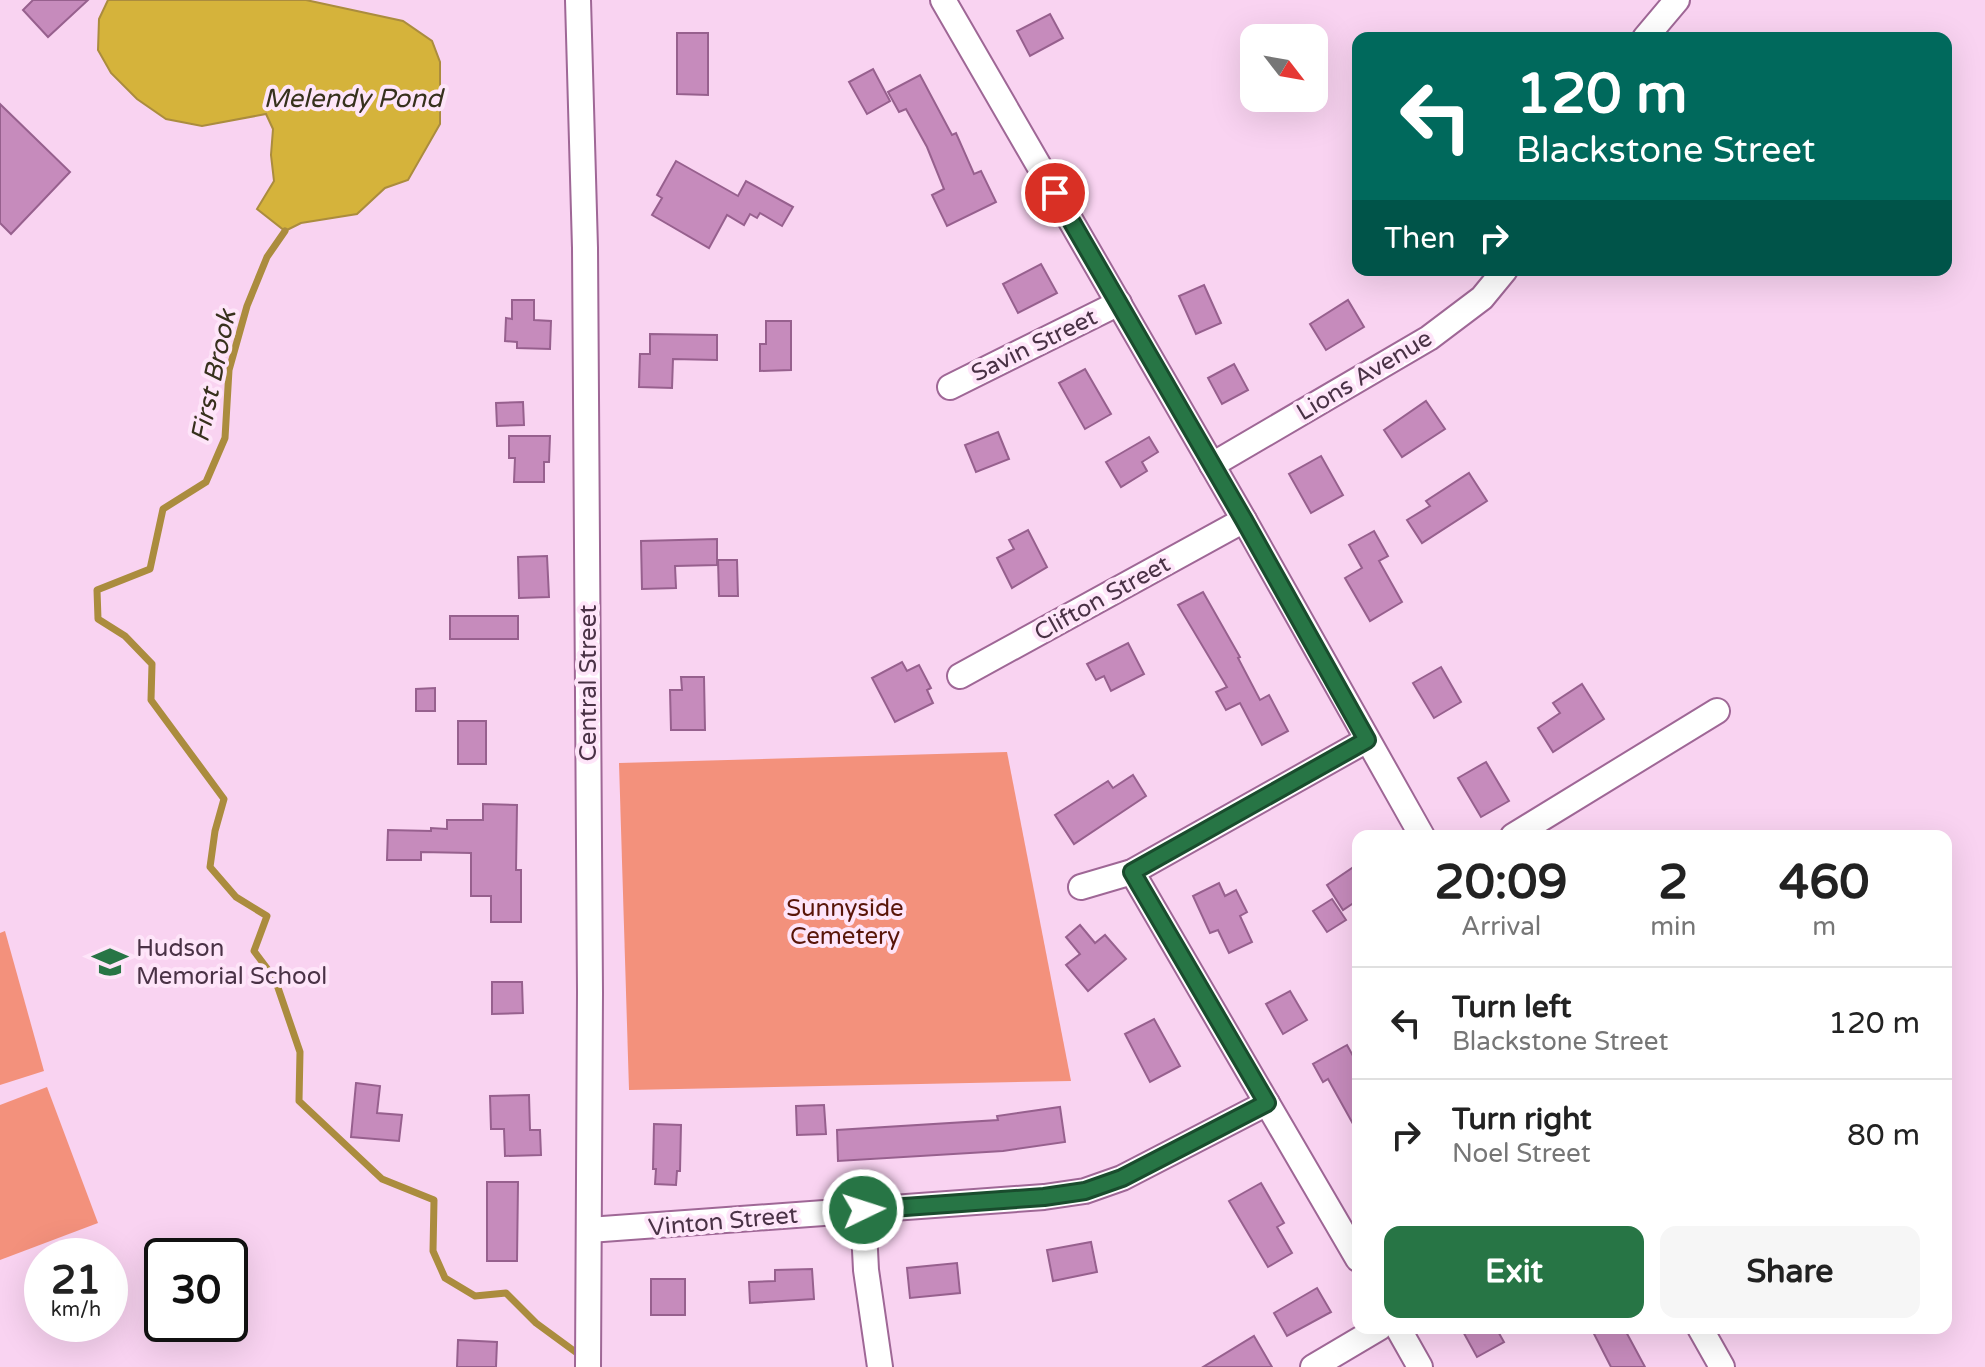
<!DOCTYPE html>
<html lang="en">
<head>
<meta charset="utf-8">
<style>
	:root { --surface:#fff; --page:#f6f6f6; --text:#222; --muted:#767676; --line:#e0e0e0; --accent:#277545 }
	body { margin:0; font-family:"Varela Round",sans-serif; background:var(--page); color:var(--text); height:100vh; display:flex; flex-direction:column; font-size:30px; white-space:nowrap }
	* { box-sizing:border-box; margin:0 }
	p { font-size:26px; color:var(--muted) }
	.icon { flex:none; width:44px; height:44px; fill:none; stroke:currentColor; stroke-width:2; stroke-linecap:round; stroke-linejoin:round }
	.map { position:relative; flex:1; overflow:hidden }
	.panel { position:absolute; left:1352px; top:830px; width:600px; height:504px; display:flex; flex-direction:column; background:var(--surface); border-radius:16px; box-shadow:0 8px 32px #0002 }
	.panel>* { flex:none }
	.hud { position:absolute; left:1352px; top:32px; width:600px; height:244px; border-radius:16px; box-shadow:0 8px 32px #0002; background:#00695c; color:#fff; overflow:hidden }
	.needle { width:52px; rotate:121deg }
	.controls { position:absolute; left:1240px; top:24px; display:grid; gap:16px }
	.controls a { display:grid; place-items:center; width:88px; height:88px; border-radius:16px; background:var(--surface); box-shadow:0 8px 32px #0002; font-size:40px }
	.speed { position:absolute; left:24px; top:1238px; display:flex; gap:16px; font-size:40px; font-weight:700; text-align:center }
	.speed>* { display:grid; place-content:center; width:104px; height:104px; border-radius:50%; background:var(--surface); box-shadow:0 8px 32px #0002; line-height:1 }
	.speed small { font-size:20px; font-weight:400 }
	.speed .limit { border:4px solid #111; border-radius:12px; background:#fff; color:#111 }
	.pin { position:absolute; display:grid; place-items:center; width:68px; height:68px; color:#fff; margin:-34px; border:4px solid #fff; border-radius:50%; box-shadow:0 2px 8px #0007 }
	.me { position:absolute; width:88px; margin:-44px; rotate:86deg; stroke-linejoin:round; filter:drop-shadow(0 0 6px #0008) }
	.turn { display:flex; align-items:center; gap:28px; height:168px; padding:0 32px; font-size:36px }
	.turn .icon { width:104px; height:104px; stroke-width:2.5 }
	.turn b { display:block; font-size:56px; line-height:68px }
	.then { display:flex; align-items:center; height:76px; padding:0 32px; background:#0003; gap:16px; font-size:30px }
	.eta { display:flex; justify-content:space-evenly; align-items:center; height:136px; text-align:center }
	.eta b { font-size:48px; font-weight:700; line-height:56px }
	.primary-button { display:flex; gap:16px; margin-top:auto; padding:16px 32px }
	.primary-button a { flex:1; height:92px; border-radius:16px; background:var(--accent); color:#fff; font-size:32px; font-weight:700; line-height:92px; text-align:center }
	.primary-button a+a { background:var(--page); color:var(--text) }
	ul { padding:0; list-style:none }
	li { display:flex; align-items:center; gap:24px; height:112px; padding:0 32px; border-top:2px solid var(--line) }
	li div { flex:1 }
	li b { display:block; font-size:30px }
	li em { font-style:normal }
	.map>svg:first-child { display:block }
	.green { fill:#f3917c }
	.water { fill:#d5b33b; stroke:#ab8c3e; stroke-width:2 }
	.lines { fill:none; stroke-linecap:round; stroke-linejoin:round }
	.stream { stroke:#ab8c3e; stroke-width:7 }
	.building { fill:#c68bbc; stroke:#97608e; stroke-width:2 }
	.minor-casing { stroke:#9f6796; stroke-width:28 }
	.minor { stroke:#fff; stroke-width:24 }
	.route-casing { stroke:#194c2d; stroke-width:20 }
	.route { stroke:#277545; stroke-width:14 }
	.labels { text-anchor:middle; stroke-width:8; stroke-linejoin:round; paint-order:stroke }
	.street-label { font-size:24px; fill:#4a3246; stroke:#fee5f9 }
	.park-label { font-size:24px; fill:#591508; stroke:#fee5f9 }
	.poi-label { font-size:24px; fill:#4a3246; stroke:#fee5f9; text-anchor:start }
	.water-label { font-size:26px; font-style:italic; fill:#37311d; stroke:#fee5f9 }
</style>
</head>
<body>
<div class="map">
<svg width="1985" height="1367" viewBox="0 0 1985 1367">
	<rect width="100%" height="100%" fill="#f9d3f1"/>
	<g class="green">
		<path d="M 1007,752 L 1071,1081 L 629,1090 L 619,763 Z"/>
		<path d="M 5,931 L 44,1071 L 0,1085 L 0,933 Z"/>
		<path d="M 47,1087 L 98,1223 L 0,1260 L 0,1105 Z"/>
	</g>
	<path class="water" d="M 108,0 L 306,0 L 403,21 L 432,41 L 440,62 L 440,124 L 408,180 L 385,188 L 357,214 L 301,223 L 285,231 L 257,209 L 274,181 L 271,155 L 273,129 L 266,114 L 202,126 L 166,119 L 137,99 L 111,73 L 98,50 L 99,19 Z"/>
	<g class="lines">
		<path class="stream" d="M 285,231 L 267,257 L 247,306 L 229,370 L 225,438 L 206,482 L 163,509 L 150,569 L 97,590 L 98,619 L 125,636 L 152,664 L 151,700 L 224,799 L 215,831 L 210,867 L 236,897 L 267,916 L 254,951 L 275,979 L 300,1052 L 299,1101 L 382,1179 L 434,1200 L 433,1251 L 445,1278 L 475,1296 L 506,1293 L 536,1323 L 581,1356"/>
	</g>
	<g class="building">
		<path d="M 33,0 L 88,0 L 48,37 L 23,10 Z"/>
		<path d="M 1050,14 L 1063,38 L 1030,56 L 1017,31 Z"/>
		<path d="M 677,33 L 708,33 L 708,95 L 677,94 Z"/>
		<path d="M 873,69 L 890,101 L 867,114 L 849,82 Z"/>
		<path d="M 920,75 L 952,135 L 956,133 L 974,174 L 981,171 L 996,202 L 947,226 L 932,195 L 944,189 L 927,147 L 906,109 L 899,112 L 888,92 Z"/>
		<path d="M 0,104 L 70,172 L 11,234 L 0,223 Z"/>
		<path d="M 676,161 L 738,196 L 746,181 L 793,207 L 782,226 L 760,213 L 757,218 L 750,214 L 744,225 L 727,215 L 709,248 L 652,215 L 662,198 L 657,195 Z"/>
		<path d="M 1041,264 L 1057,293 L 1018,313 L 1003,284 Z"/>
		<path d="M 1204,285 L 1221,323 L 1196,334 L 1179,296 Z"/>
		<path d="M 512,300 L 534,300 L 534,320 L 551,321 L 550,349 L 517,348 L 517,342 L 505,341 L 506,318 L 512,319 Z"/>
		<path d="M 1348,300 L 1364,327 L 1326,350 L 1310,324 Z"/>
		<path d="M 766,321 L 791,321 L 791,370 L 760,371 L 760,344 L 766,344 Z"/>
		<path d="M 650,334 L 717,335 L 717,360 L 673,359 L 672,388 L 639,387 L 640,354 L 650,354 Z"/>
		<path d="M 1234,364 L 1248,390 L 1222,404 L 1208,378 Z"/>
		<path d="M 1085,369 L 1111,414 L 1085,429 L 1059,383 Z"/>
		<path d="M 1426,401 L 1445,429 L 1402,457 L 1384,430 Z"/>
		<path d="M 523,402 L 524,425 L 497,426 L 496,403 Z"/>
		<path d="M 998,432 L 1009,459 L 976,472 L 965,445 Z"/>
		<path d="M 509,436 L 550,436 L 549,462 L 544,462 L 544,482 L 514,482 L 515,458 L 509,458 Z"/>
		<path d="M 1149,437 L 1158,452 L 1142,462 L 1147,471 L 1121,487 L 1106,462 Z"/>
		<path d="M 1321,456 L 1343,495 L 1311,513 L 1289,474 Z"/>
		<path d="M 1469,473 L 1487,501 L 1422,543 L 1407,520 L 1430,506 L 1426,501 Z"/>
		<path d="M 1028,530 L 1047,567 L 1012,588 L 997,558 L 1014,549 L 1009,540 Z"/>
		<path d="M 1374,531 L 1388,556 L 1379,561 L 1402,602 L 1370,621 L 1345,578 L 1362,568 L 1349,545 Z"/>
		<path d="M 717,539 L 717,565 L 675,566 L 676,588 L 642,589 L 641,541 Z"/>
		<path d="M 547,556 L 549,597 L 519,598 L 518,557 Z"/>
		<path d="M 718,560 L 737,560 L 738,596 L 719,596 Z"/>
		<path d="M 1203,592 L 1240,657 L 1238,658 L 1260,700 L 1269,695 L 1288,731 L 1262,745 L 1240,703 L 1226,710 L 1216,692 L 1227,687 L 1178,605 Z"/>
		<rect x="450" y="616" width="68" height="23"/>
		<path d="M 1128,643 L 1144,674 L 1111,691 L 1104,676 L 1096,680 L 1087,664 Z"/>
		<path d="M 902,662 L 907,671 L 919,665 L 931,688 L 927,690 L 933,703 L 895,722 L 872,678 Z"/>
		<path d="M 1441,667 L 1461,702 L 1434,718 L 1413,683 Z"/>
		<path d="M 681,677 L 704,677 L 705,730 L 671,730 L 670,690 L 682,690 Z"/>
		<path d="M 1582,684 L 1604,719 L 1553,752 L 1538,728 L 1560,713 L 1553,703 Z"/>
		<path d="M 435,688 L 435,711 L 416,711 L 416,689 Z"/>
		<rect x="458" y="721" width="28" height="43"/>
		<path d="M 1486,762 L 1509,801 L 1481,817 L 1458,778 Z"/>
		<path d="M 1133,775 L 1146,796 L 1074,844 L 1055,815 L 1108,781 L 1113,788 Z"/>
		<path d="M 483,804 L 517,805 L 516,870 L 521,870 L 521,922 L 491,922 L 491,896 L 471,896 L 471,853 L 421,852 L 421,860 L 387,860 L 388,830 L 431,831 L 431,828 L 447,829 L 447,820 L 483,820 Z"/>
		<path d="M 1358,864 L 1358,900 L 1343,910 L 1327,885 Z"/>
		<path d="M 1219,883 L 1225,896 L 1236,890 L 1247,912 L 1240,916 L 1252,942 L 1229,953 L 1218,930 L 1210,933 L 1193,896 Z"/>
		<path d="M 1332,899 L 1346,920 L 1327,932 L 1313,911 Z"/>
		<path d="M 1080,925 L 1095,943 L 1105,935 L 1126,959 L 1088,991 L 1066,965 L 1080,954 L 1066,937 Z"/>
		<path d="M 492,982 L 522,982 L 523,1013 L 492,1014 Z"/>
		<path d="M 1290,991 L 1307,1020 L 1283,1034 L 1266,1004 Z"/>
		<path d="M 1154,1019 L 1180,1066 L 1150,1082 L 1125,1034 Z"/>
		<path d="M 1347,1045 L 1358,1065 L 1358,1133 L 1328,1079 L 1323,1082 L 1313,1064 Z"/>
		<path d="M 356,1083 L 380,1086 L 377,1113 L 402,1115 L 399,1141 L 351,1137 Z"/>
		<path d="M 529,1095 L 530,1130 L 540,1130 L 541,1155 L 505,1156 L 504,1129 L 491,1129 L 490,1096 Z"/>
		<path d="M 824,1105 L 826,1134 L 797,1135 L 796,1106 Z"/>
		<path d="M 1060,1107 L 1065,1142 L 1003,1151 L 838,1161 L 837,1130 L 998,1120 L 997,1116 Z"/>
		<path d="M 654,1124 L 681,1125 L 680,1171 L 677,1171 L 676,1185 L 655,1184 L 656,1169 L 653,1169 Z"/>
		<path d="M 487,1182 L 518,1182 L 517,1261 L 487,1261 Z"/>
		<path d="M 1261,1183 L 1284,1223 L 1277,1227 L 1292,1253 L 1268,1267 L 1229,1201 Z"/>
		<path d="M 1091,1242 L 1097,1272 L 1053,1281 L 1047,1250 Z"/>
		<path d="M 957,1263 L 960,1293 L 910,1298 L 907,1268 Z"/>
		<path d="M 812,1269 L 814,1299 L 750,1303 L 749,1282 L 775,1281 L 775,1270 Z"/>
		<rect x="651" y="1279" width="34" height="36"/>
		<path d="M 1317,1288 L 1331,1312 L 1287,1336 L 1274,1313 Z"/>
		<path d="M 1461,1328 L 1496,1328 L 1504,1342 L 1477,1357 Z"/>
		<path d="M 1591,1328 L 1624,1328 L 1645,1367 L 1611,1367 Z"/>
		<path d="M 1254,1336 L 1272,1367 L 1203,1367 Z"/>
		<path d="M 458,1340 L 497,1342 L 496,1367 L 457,1367 Z"/>
	</g>
	<g class="lines">
		<g class="minor-casing">
			<g id="minor">
				<path d="M 578,0 L 585,248 L 590,992 L 588,1367"/>
				<path d="M 943,0 L 1244,520 L 1422,836"/>
				<path d="M 1645,38 L 1677,0"/>
				<path d="M 950,387 L 1119,303"/>
				<path d="M 1212,465 L 1429,338 L 1482,298 L 1505,270"/>
				<path d="M 960,676 L 1244,520"/>
				<path d="M 1513,836 L 1717,711"/>
				<path d="M 1132,872 L 1358,1259"/>
				<path d="M 1081,887 L 1132,872 L 1367,740"/>
				<path d="M 863,1210 L 866,1270 L 880,1367"/>
				<path d="M 589,1230 L 1044,1197 L 1085,1191 L 1122,1178 L 1267,1103"/>
				<path d="M 1398,1328 L 1420,1367"/>
				<path d="M 1700,1328 L 1722,1367"/>
				<path d="M 1313,1367 L 1379,1328"/>
			</g>
		</g>
		<use href="#minor" class="minor"/>
	</g>
	<g class="lines">
		<g class="route-casing">
			<path id="route" d="M 863,1210 L 1044,1197 L 1085,1191 L 1122,1178 L 1267,1103 L 1132,872 L 1367,740 L 1244,520 L 1055,193"/>
		</g>
		<use href="#route" class="route"/>
	</g>
	<defs>
		<g id="school-bare" transform="scale(2.76)"><path d="M0-5L7-2L0 1L-7-2ZM-4 1L0 2.5L4 1V4Q0 6-4 4Z" fill="#277545" stroke="#fee5f9" stroke-width="2.5" paint-order="stroke"/></g>
	</defs>
	<g fill-rule="evenodd">
		<use href="#school-bare" x="110" y="962"/>
	</g>
	<g class="labels">
		<g class="street-label">
			<text transform="translate(1034 345) rotate(-26)" y="8">Savin Street</text>
			<text transform="translate(1364 375) rotate(-31)" y="8">Lions Avenue</text>
			<text transform="translate(1102 598) rotate(-29)" y="8">Clifton Street</text>
			<text transform="translate(588 683) rotate(-90)" y="8">Central Street</text>
			<text transform="translate(723 1221) rotate(-5)" y="8">Vinton Street</text>
		</g>
		<g class="park-label">
			<text x="845" y="916">Sunnyside<tspan x="845" dy="28">Cemetery</tspan></text>
		</g>
		<g class="poi-label">
			<text x="136" y="956">Hudson<tspan x="136" dy="28">Memorial School</tspan></text>
		</g>
		<g class="water-label">
			<text x="353" y="107">Melendy Pond</text>
			<text transform="translate(213 376) rotate(-78)" y="9">First Brook</text>
		</g>
	</g>
</svg>
<div class="controls">
<a><svg class="needle" viewBox="-14 -14 28 28"><path d="M0-13l5 13h-10z" fill="#e53935"/><path d="M0 13l5-13h-10z" fill="#767676"/></svg></a>
</div>
<div class="speed"><div>21<small>km/h</small></div><div class="limit">30</div></div>
<div class="pin" style="left:1055px;top:193px;background:#d93025"><svg class="icon" aria-label="arrive" viewBox="0 0 24 24"><path d="M6 21V4h12l-3 4 3 4H6"/></svg></div>
<svg class="me" style="left:863px;top:1210px" viewBox="-20 -20 40 40"><circle r="17" fill="#277545" stroke="#fff" stroke-width="3"/><path d="M0-11L8 9 0 5-8 9z" fill="#fff"/></svg>
<div class="hud">
<div class="turn"><svg class="icon" aria-label="left" viewBox="0 0 24 24"><path d="M17 20v-9H6M10 6l-5 5 5 5"/></svg><div><b>120 m</b>Blackstone Street</div></div>
<div class="then">Then<svg class="icon" aria-label="right" viewBox="0 0 24 24"><path d="M7 20v-9h11M14 6l5 5-5 5"/></svg></div>
</div>
<section class="panel">
<div class="eta">
<div><b>20:09</b><p>Arrival</p></div>
<div><b>2</b><p>min</p></div>
<div><b>460</b><p>m</p></div>
</div>
<ul>
<li><svg class="icon" aria-label="left" viewBox="0 0 24 24"><path d="M17 20v-9H6M10 6l-5 5 5 5"/></svg><div><b>Turn left</b><p>Blackstone Street</p></div><em>120 m</em></li>
<li><svg class="icon" aria-label="right" viewBox="0 0 24 24"><path d="M7 20v-9h11M14 6l5 5-5 5"/></svg><div><b>Turn right</b><p>Noel Street</p></div><em>80 m</em></li>
</ul>
<div class="primary-button"><a>Exit</a><a>Share</a></div>
</section>
</div>
</body>
</html>
